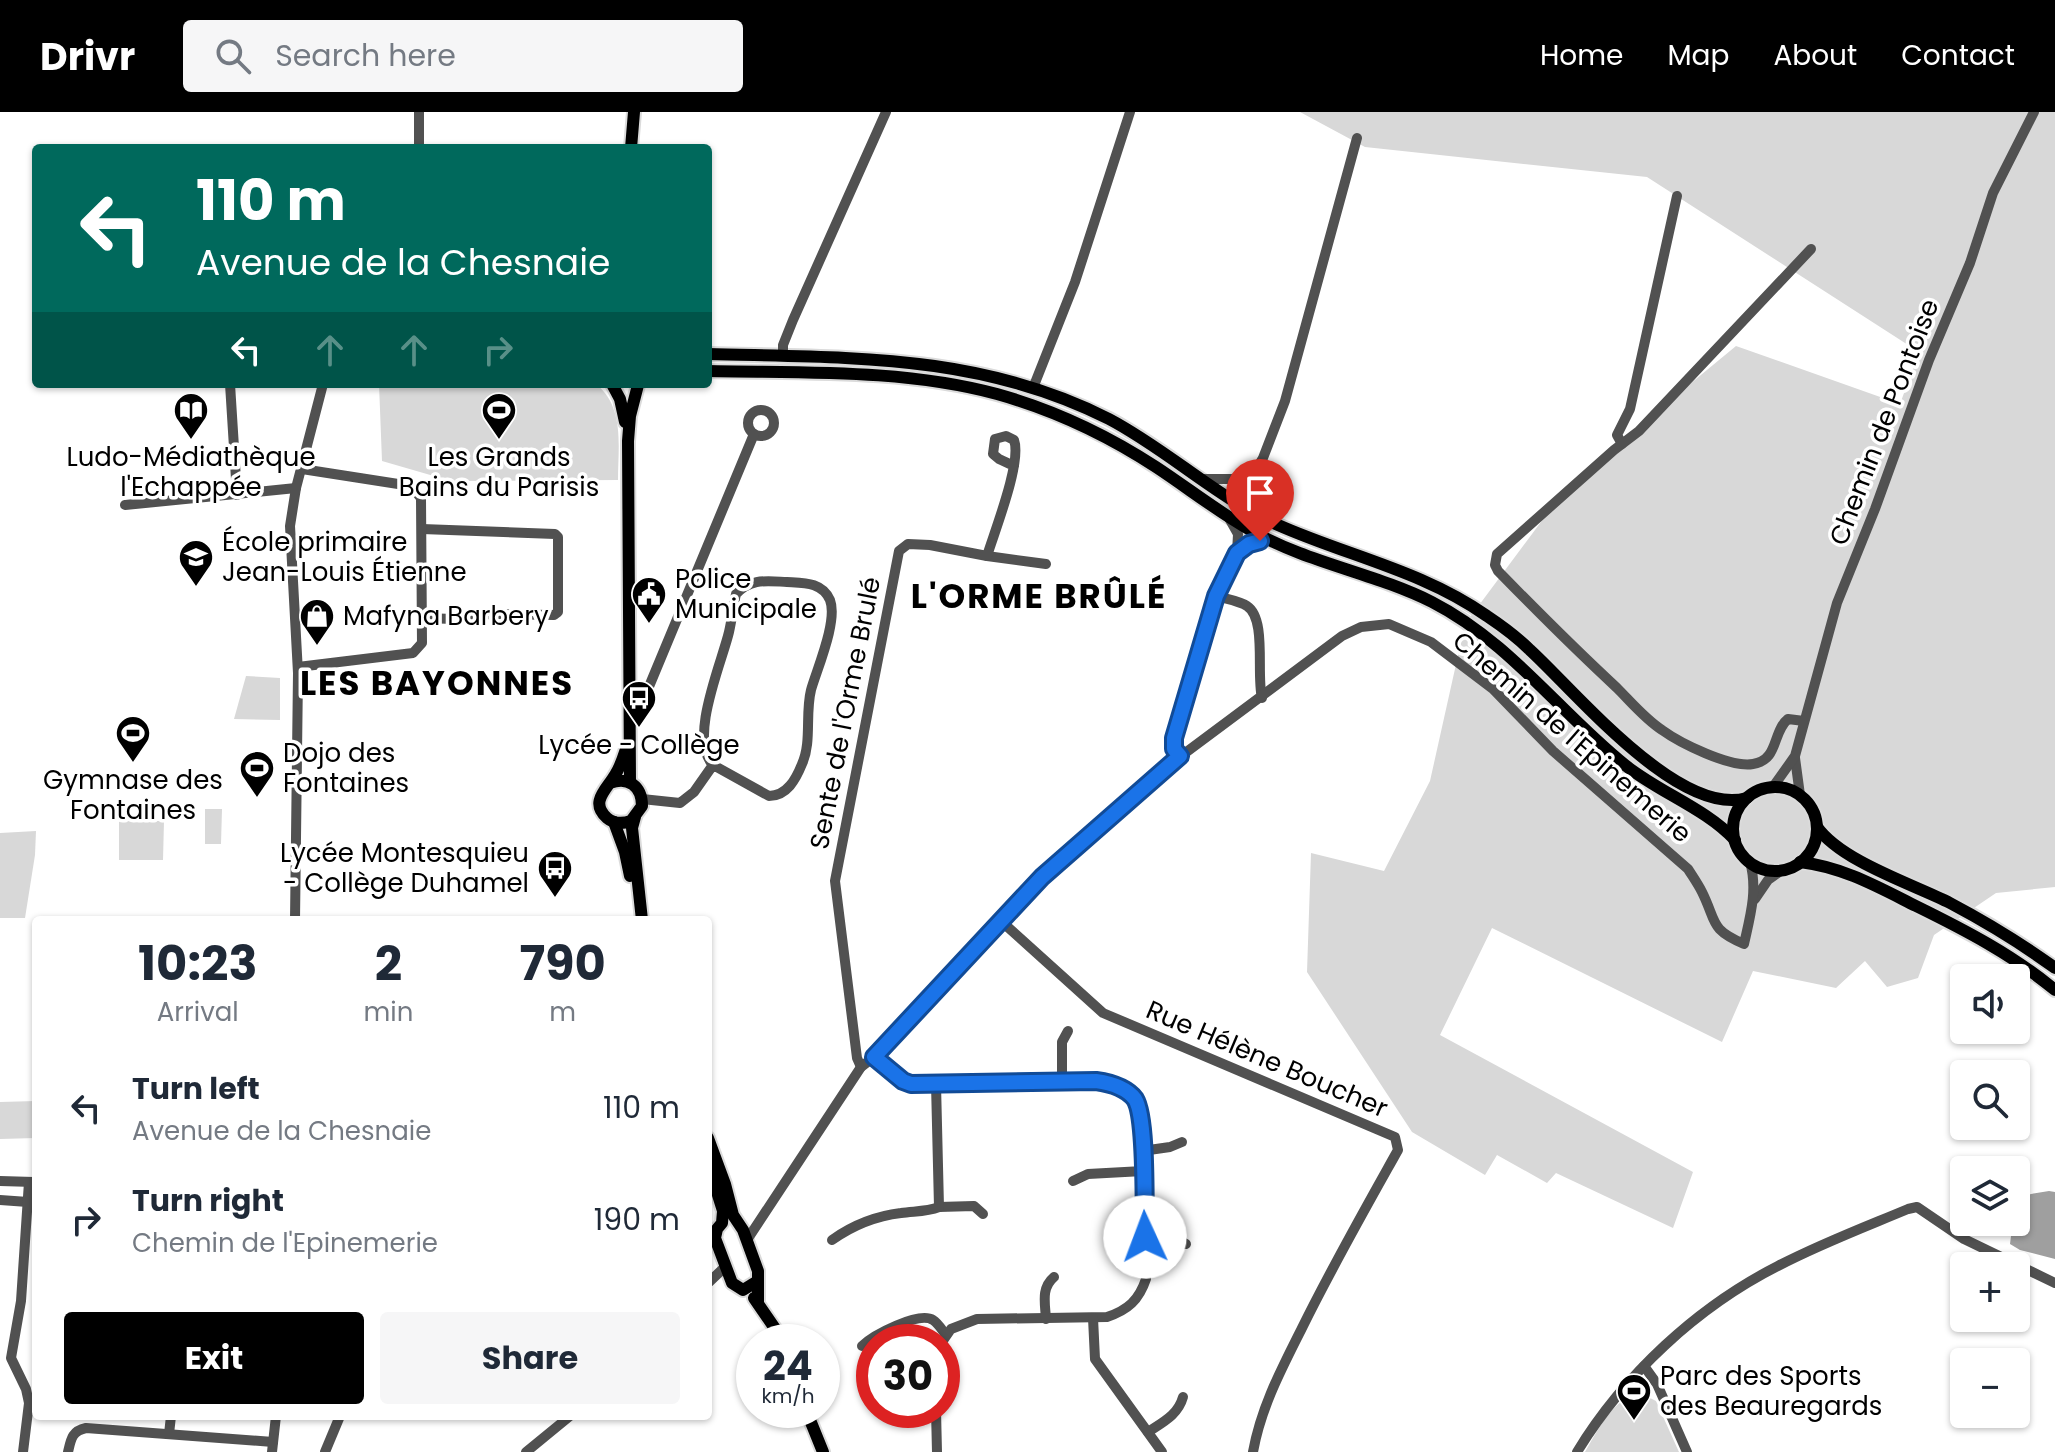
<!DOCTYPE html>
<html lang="en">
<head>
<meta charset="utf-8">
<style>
	:root { --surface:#fff; --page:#f6f6f7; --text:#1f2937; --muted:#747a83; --accent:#000 }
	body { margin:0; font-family:Poppins,sans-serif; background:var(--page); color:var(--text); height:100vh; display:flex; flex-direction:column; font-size:30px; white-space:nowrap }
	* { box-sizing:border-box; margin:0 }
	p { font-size:26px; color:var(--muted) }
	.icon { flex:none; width:44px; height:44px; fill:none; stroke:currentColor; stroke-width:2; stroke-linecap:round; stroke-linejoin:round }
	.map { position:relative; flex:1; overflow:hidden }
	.details { position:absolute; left:32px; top:804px; width:680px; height:504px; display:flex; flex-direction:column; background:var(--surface); border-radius:8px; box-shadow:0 2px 6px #0004 }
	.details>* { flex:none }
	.guide { position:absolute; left:32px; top:32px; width:680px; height:244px; border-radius:8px; box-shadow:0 2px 6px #0004; background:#00695c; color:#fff; overflow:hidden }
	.fabs { position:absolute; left:1950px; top:852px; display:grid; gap:16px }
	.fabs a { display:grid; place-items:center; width:80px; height:80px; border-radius:8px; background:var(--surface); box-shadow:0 2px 6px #0004; font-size:40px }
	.speed { position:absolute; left:736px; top:1212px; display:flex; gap:16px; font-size:40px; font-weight:700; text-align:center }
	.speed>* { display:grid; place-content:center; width:104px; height:104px; border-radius:50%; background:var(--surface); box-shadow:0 2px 6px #0004; line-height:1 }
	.speed small { font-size:20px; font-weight:400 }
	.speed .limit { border:12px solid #d22; background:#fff; color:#111 }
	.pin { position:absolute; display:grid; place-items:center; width:68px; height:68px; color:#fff; margin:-82px -34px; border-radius:50% 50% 50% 0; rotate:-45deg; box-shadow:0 0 8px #0007 }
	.pin .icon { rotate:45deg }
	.me { position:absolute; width:88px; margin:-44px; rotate:358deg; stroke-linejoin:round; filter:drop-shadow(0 0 6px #0008) }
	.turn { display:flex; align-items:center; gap:28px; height:168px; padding:0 32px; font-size:36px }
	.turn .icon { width:104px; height:104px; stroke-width:2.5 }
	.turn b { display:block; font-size:56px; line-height:68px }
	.lanes { display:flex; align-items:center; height:76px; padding:0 32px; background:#0003; justify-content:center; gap:40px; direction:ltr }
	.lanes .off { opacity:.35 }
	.eta { display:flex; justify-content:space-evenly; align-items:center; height:136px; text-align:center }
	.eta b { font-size:48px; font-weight:700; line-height:56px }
	.action { display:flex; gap:16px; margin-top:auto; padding:16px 32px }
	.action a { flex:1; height:92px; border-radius:8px; background:var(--accent); color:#fff; font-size:32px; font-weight:700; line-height:92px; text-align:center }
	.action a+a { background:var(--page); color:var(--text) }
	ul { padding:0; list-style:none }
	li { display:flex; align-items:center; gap:24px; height:112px; padding:0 32px }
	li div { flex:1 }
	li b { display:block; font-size:30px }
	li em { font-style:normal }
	header { display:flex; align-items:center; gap:48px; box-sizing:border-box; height:112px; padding:0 40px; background:var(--accent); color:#fff }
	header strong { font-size:38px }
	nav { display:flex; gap:44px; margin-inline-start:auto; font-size:28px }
	.search { width:560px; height:72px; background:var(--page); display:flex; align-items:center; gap:20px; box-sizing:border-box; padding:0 28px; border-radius:8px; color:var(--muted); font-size:30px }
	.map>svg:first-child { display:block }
	.green { fill:#d8d8d8 }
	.water { fill:#9f9f9f }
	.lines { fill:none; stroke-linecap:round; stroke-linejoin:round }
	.major-casing { stroke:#dbdbdb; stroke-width:16 }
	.minor { stroke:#515151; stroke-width:10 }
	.major { stroke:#000; stroke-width:12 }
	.route-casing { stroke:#114b97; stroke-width:20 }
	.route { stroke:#1a73e8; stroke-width:14 }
	.labels { text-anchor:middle; stroke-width:7; stroke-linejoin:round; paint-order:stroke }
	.street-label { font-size:26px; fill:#000; stroke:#fff }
	.poi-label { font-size:26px; fill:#000; stroke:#fff; text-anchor:start }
	.district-label { font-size:34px; font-weight:bold; letter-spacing:2px; fill:#000; stroke:#fff }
</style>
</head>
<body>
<header>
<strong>Drivr</strong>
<div class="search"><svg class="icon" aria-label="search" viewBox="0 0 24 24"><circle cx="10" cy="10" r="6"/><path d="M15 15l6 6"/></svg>Search here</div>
<nav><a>Home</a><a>Map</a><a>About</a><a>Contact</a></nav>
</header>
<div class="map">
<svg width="2055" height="1340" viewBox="0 0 2055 1340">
	<rect width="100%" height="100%" fill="#fff"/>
	<g class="green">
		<path d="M 1300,0 L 2055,0 L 2055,775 L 1996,781 L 1934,823 L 1918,866 L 1887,875 L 1865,849 L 1836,876 L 1753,859 L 1722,930 L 1492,816 L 1440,923 L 1693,1060 L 1673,1116 L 1556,1061 L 1547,1071 L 1497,1043 L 1485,1063 L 1412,1020 L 1307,860 L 1311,741 L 1384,759 L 1430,669 L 1465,512 L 1570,371 L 1736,234 L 1900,292 L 1919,240 L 1647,65 L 1365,35 Z"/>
		<path d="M 379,272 L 596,272 C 625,295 618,335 618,368 L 451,369 L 382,349 Z"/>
		<path d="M 246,564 L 280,566 L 280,608 L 234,607 Z"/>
		<path d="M 205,697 L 222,697 L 221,732 L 205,732 Z"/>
		<path d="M 119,709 L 164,709 L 163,748 L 119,748 Z"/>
		<path d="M 36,719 L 35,743 L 25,806 L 0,806 L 0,721 Z"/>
		<path d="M 36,989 L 36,1026 L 0,1027 L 0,990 Z"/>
		<path d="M 1640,1281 L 1656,1289 L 1679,1340 L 1585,1340 C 1598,1318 1613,1286 1640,1281 Z"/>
	</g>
	<path class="water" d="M 2049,1079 L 2055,1080 L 2055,1147 L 2020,1138 L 2010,1132 L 2011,1124 L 2003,1122 L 2006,1113 L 2017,1109 L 2016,1087 L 2031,1082 Z"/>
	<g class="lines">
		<g class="major-casing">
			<g id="major">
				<path d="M 631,36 L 634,0"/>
				<path d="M 708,242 C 849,246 979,241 1109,307 C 1168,338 1217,386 1278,413 C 1348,444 1423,459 1487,504 C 1502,514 1517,525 1530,538 C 1575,579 1679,706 1747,686"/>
				<path d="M 708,259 C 804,261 904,257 997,282 C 1054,298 1107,323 1156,355 C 1188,376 1218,400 1252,419 C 1308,451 1374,461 1432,490 C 1510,530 1559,600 1625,653 C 1660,681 1705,696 1735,728"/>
				<path d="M 612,272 L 620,287 L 625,310"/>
				<path d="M 630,670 L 628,329 L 630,304 L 638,273"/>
				<path d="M 610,671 C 628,664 642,674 642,694 L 631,709 C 622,712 614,712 607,706 C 589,690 607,677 615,663 C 621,654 624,643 627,634"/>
				<circle cx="1775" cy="717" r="42"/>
				<path d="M 635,705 L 632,716 L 642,808"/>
				<path d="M 614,710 L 625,740 L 630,764"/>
				<path d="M 1817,715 C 1841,749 1912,772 1950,791 C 1986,810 2022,832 2055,856"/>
				<path d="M 1800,750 C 1843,755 1878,775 1916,794 C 1965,818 2013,843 2055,878"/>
				<path d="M 708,1026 L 725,1072 L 733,1103 L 743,1118 L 758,1159 L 758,1191"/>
				<path d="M 708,1051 L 723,1099 L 722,1111 L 717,1117 L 715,1126 L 732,1171 L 743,1178 L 756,1170"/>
				<path d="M 754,1186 L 776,1218 L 781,1230"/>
				<path d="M 806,1298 L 823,1340"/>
			</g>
		</g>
		<g class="minor">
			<path d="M 419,36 L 419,0"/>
			<path d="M 783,244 L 783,233 L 793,208 L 886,0"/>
			<path d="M 230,272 L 237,383"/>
			<path d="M 1033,276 L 1075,170 L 1130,0"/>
			<circle cx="761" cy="311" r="13"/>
			<path d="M 1622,332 L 1617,323 L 1630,297 L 1677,84"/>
			<path d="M 1203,367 L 1234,367 L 1253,359"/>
			<path d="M 125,393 L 296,376"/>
			<path d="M 1253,400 L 1247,388 L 1247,373 L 1263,346 L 1285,289 L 1357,26"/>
			<path d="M 1237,441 L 1249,432 L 1269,428"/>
			<path d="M 987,444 L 1046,452"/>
			<path d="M 1216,484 C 1226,487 1239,489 1247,494 C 1267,507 1256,562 1262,586"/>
			<path d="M 421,506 L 455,507 L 488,502 L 554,503 L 558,500 L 558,425 L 555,422 L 422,417"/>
			<path d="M 298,555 L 413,541 L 422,531 L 421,386 L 411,374 L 302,357"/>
			<path d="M 630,589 L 648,577 L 754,322"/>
			<path d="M 1804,609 L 1788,607 C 1772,620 1779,648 1753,652 C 1730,656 1680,631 1662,618 C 1645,607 1631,590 1617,576 C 1576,538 1537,499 1498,459 L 1495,453 L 1497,442 L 1614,338 L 1639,319 L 1811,137"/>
			<path d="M 1180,644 L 1174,637 L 1174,626 L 1216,484 L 1237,441 L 1238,422 L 1229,406"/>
			<path d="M 1795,646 L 1800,683"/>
			<path d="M 1773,675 L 1795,644 L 1837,491 L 1875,397 L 1929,248 L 1970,151 L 1993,81 L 2034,0"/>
			<path d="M 642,687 L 680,691 L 694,680 L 713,653 C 688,627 722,550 729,520 C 732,507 733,495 736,482 C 751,466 766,469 787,470 C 804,471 822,470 830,488 C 838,509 817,557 811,578 C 805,602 812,630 802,652 C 796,667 787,684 769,684 L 713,653"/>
			<path d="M 1755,787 L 1768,768 L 1782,758"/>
			<path d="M 295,808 L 298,561 L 290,414 L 296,376 L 323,272"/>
			<path d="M 1001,809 L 1103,901 L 1395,1025 L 1398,1038 C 1365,1097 1332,1155 1302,1216 C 1282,1256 1261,1295 1253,1340"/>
			<path d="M 874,945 L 911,972 L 1110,971 C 1129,980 1135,988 1143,1007 L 1146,1167 C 1139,1188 1128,1198 1107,1205 L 977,1207 L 951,1217 L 942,1230"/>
			<path d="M 861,955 L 857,946 L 835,769 L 899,439 L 908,432 L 930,433 L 987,444 C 995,418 1022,350 1014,328 L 1006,324 L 995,327 L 993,342 L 999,347 L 1014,354"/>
			<path d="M 1062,970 L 1062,930 L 1068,919"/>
			<path d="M 1142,1039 L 1170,1035 L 1182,1030"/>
			<path d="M 0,1069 L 34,1070"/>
			<path d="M 1073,1069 L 1088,1062 L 1143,1059"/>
			<path d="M 0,1088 L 28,1090"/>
			<path d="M 939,1095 L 974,1094 L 983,1102"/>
			<path d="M 1145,1125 L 1172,1125 L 1186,1132"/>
			<path d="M 747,1128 L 861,955 L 874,945 L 1042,765 L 1169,653 L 1342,524 L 1361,515 L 1389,512 L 1431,530 L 1493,577 L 1553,639 L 1688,757 C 1693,765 1698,772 1702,780 C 1717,810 1709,817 1744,832 C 1750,805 1758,778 1750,750"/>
			<path d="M 832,1128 C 853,1113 876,1104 901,1101 C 914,1099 926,1100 939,1095 L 936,972"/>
			<path d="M 708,1171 L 726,1154"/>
			<path d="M 1093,1206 L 1095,1247 L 1162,1340"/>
			<path d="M 1046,1207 C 1045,1191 1041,1176 1054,1165"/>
			<path d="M 862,1234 C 873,1223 919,1199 933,1208 C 938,1211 942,1218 946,1223"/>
			<path d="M 1644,1254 L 1657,1272 L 1687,1340"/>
			<path d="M 936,1298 L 937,1340"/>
			<path d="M 1148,1320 C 1163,1310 1178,1303 1183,1285"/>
			<path d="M 169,1322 L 171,1304"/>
			<path d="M 23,1340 L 29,1291 L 26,1277 L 11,1246 L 21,1189 L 29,1070"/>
			<path d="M 68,1340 C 71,1327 72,1319 86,1316 L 273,1330"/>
			<path d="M 272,1340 L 276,1304"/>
			<path d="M 325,1340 L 340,1304"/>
			<path d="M 526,1340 L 570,1304"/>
			<path d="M 1577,1340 C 1624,1263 1697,1195 1778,1154 C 1820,1132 1865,1115 1908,1097 L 1917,1095 L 1964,1127 L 2055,1171"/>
		</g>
		<use href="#major" class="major"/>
	</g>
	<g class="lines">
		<g class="route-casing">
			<path id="route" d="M 1145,1125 C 1144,1097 1147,1006 1135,987 C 1126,975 1110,971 1096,969 L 911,972 L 903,969 L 874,945 L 1042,765 L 1180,644 L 1174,637 L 1174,626 L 1216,484 L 1237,441 L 1249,432 L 1260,429"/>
		</g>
		<use href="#route" class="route"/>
	</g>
	<defs>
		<g id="library-pin" transform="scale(1.8)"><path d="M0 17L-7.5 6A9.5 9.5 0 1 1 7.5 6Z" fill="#000" stroke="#fff"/><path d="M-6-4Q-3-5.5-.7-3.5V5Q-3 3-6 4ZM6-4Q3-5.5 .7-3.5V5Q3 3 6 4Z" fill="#fff"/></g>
		<g id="stadium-pin" transform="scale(1.8)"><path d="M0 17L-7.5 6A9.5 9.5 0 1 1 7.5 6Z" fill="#000" stroke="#fff"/><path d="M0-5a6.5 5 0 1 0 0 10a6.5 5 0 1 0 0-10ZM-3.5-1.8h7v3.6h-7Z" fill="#fff"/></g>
		<g id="school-pin" transform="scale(1.8)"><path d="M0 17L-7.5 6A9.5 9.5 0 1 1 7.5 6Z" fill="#000" stroke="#fff"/><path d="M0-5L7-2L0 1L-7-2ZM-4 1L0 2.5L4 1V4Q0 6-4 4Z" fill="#fff"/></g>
		<g id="civic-pin" transform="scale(1.8)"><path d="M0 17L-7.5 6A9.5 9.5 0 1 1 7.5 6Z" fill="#000" stroke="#fff"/><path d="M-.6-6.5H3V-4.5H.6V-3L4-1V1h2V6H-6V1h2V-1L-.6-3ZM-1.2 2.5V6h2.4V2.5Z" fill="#fff"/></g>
		<g id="shop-pin" transform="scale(1.8)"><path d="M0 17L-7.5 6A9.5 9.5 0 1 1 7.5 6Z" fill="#000" stroke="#fff"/><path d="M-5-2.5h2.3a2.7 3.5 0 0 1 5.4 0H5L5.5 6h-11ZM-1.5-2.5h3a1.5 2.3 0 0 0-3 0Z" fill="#fff"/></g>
		<g id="bus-pin" transform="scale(1.8)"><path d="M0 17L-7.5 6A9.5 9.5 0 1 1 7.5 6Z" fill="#000" stroke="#fff"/><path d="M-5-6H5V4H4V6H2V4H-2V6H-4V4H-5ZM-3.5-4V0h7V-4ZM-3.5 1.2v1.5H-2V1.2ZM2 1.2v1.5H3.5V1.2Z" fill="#fff"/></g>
	</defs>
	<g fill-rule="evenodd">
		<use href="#library-pin" x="191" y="298"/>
		<use href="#stadium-pin" x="499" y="298"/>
		<use href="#school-pin" x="196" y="445"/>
		<use href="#civic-pin" x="649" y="482"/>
		<use href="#shop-pin" x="317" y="504"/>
		<use href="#bus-pin" x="639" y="586"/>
		<use href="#stadium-pin" x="133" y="621"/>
		<use href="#stadium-pin" x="257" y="656"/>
		<use href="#bus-pin" x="555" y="756"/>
		<use href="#stadium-pin" x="1634" y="1279"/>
	</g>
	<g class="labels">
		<g class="street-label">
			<text transform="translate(1884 310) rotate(-69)" y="9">Chemin de Pontoise</text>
			<text transform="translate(845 601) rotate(-79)" y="9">Sente de l'Orme Brulé</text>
			<text transform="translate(1572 625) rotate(41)" y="9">Chemin de l'Epinemerie</text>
			<text transform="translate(1267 947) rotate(23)" y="9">Rue Hélène Boucher</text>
		</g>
		<g class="poi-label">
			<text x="191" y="354" text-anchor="middle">Ludo-Médiathèque<tspan x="191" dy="30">l'Echappée</tspan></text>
			<text x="499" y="354" text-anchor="middle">Les Grands<tspan x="499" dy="30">Bains du Parisis</tspan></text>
			<text x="222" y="439">École primaire<tspan x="222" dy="30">Jean-Louis Étienne</tspan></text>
			<text x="675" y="476">Police<tspan x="675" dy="30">Municipale</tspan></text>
			<text x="343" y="513">Mafyna Barbery</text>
			<text x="639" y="642" text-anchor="middle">Lycée - Collège</text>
			<text x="283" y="650">Dojo des<tspan x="283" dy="30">Fontaines</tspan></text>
			<text x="133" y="677" text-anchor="middle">Gymnase des<tspan x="133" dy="30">Fontaines</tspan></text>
			<text x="529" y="750" text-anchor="end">Lycée Montesquieu<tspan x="529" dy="30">- Collège Duhamel</tspan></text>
			<text x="1660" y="1273">Parc des Sports<tspan x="1660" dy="30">des Beauregards</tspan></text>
		</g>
		<g class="district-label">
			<text x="1039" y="496">L'ORME BRÛLÉ</text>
			<text x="437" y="583">LES BAYONNES</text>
		</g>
	</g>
</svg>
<div class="fabs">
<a><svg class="icon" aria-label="sound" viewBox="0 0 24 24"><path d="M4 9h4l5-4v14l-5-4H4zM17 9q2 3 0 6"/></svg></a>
<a><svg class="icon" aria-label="search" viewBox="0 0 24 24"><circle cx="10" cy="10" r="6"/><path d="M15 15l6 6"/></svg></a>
<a><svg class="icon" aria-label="layers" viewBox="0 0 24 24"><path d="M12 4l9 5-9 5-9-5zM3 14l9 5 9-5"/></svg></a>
<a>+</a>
<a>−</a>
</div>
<div class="speed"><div>24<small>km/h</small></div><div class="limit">30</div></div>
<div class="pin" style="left:1260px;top:429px;background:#d93025"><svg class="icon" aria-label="arrive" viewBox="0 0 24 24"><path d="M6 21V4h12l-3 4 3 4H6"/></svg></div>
<svg class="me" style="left:1145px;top:1125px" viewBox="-20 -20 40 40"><circle r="19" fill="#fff"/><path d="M0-13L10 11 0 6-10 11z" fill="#1a73e8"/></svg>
<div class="guide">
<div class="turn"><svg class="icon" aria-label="left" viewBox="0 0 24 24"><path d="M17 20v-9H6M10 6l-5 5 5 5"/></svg><div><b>110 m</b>Avenue de la Chesnaie</div></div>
<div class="lanes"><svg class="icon" aria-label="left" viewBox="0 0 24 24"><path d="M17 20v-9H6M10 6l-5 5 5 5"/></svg><svg class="icon off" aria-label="ahead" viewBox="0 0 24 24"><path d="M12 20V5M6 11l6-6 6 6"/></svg><svg class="icon off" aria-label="ahead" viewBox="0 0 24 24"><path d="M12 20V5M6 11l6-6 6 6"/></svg><svg class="icon off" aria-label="right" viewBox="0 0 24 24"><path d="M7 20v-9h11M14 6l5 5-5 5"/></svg></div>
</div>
<section class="details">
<div class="eta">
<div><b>10:23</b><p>Arrival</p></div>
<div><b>2</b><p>min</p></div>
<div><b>790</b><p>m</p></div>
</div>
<ul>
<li><svg class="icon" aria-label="left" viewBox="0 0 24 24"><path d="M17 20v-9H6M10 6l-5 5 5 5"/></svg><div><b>Turn left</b><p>Avenue de la Chesnaie</p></div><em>110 m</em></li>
<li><svg class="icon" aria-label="right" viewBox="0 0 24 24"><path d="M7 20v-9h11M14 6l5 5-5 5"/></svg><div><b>Turn right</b><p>Chemin de l'Epinemerie</p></div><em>190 m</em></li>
</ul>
<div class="action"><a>Exit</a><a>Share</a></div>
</section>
</div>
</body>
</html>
